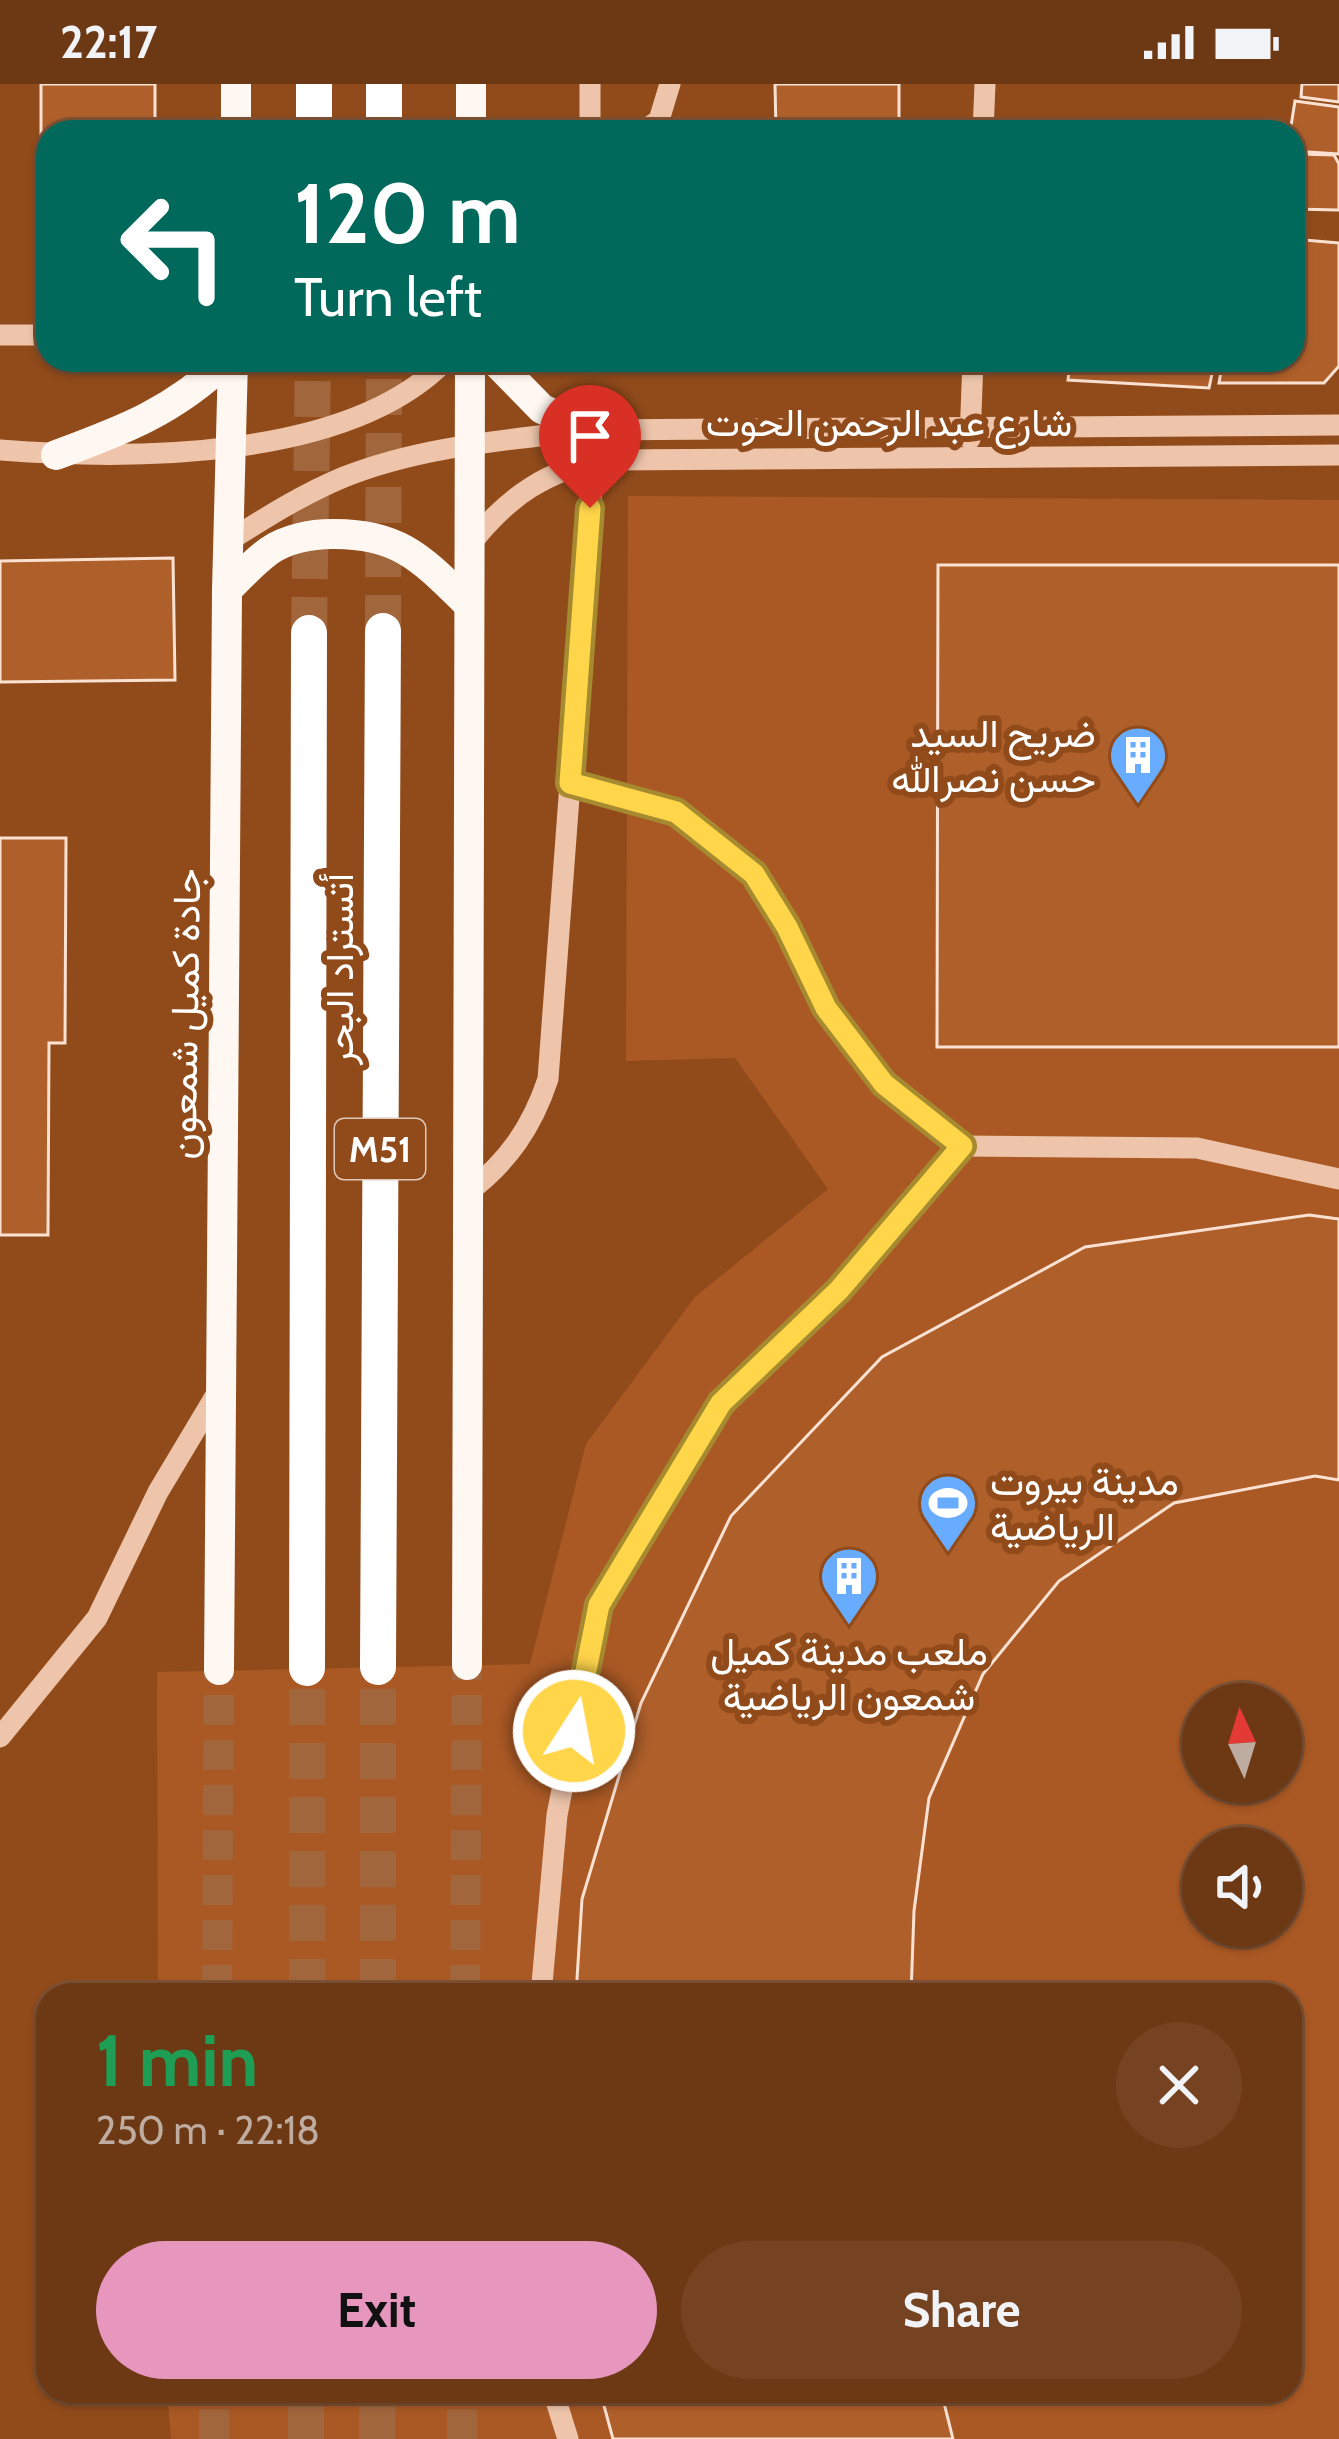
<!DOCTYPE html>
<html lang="en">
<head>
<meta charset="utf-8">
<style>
	:root { --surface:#6d3814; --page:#754322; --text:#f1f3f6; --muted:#bfaca0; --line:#7f5234; --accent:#e797bd }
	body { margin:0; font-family:Cabin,Vazirmatn,sans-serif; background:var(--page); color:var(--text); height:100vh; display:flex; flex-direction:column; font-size:45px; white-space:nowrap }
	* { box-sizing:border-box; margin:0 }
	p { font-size:39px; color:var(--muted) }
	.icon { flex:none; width:66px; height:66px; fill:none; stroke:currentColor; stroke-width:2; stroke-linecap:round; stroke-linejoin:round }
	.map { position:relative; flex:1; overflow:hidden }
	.details { position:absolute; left:36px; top:1899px; width:1266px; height:420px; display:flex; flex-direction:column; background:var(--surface); border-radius:36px; box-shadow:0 3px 9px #0004,0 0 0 3px var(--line) }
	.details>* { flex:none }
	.hud { position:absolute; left:36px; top:36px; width:1269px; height:252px; border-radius:36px; box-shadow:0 3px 9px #0004,0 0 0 3px var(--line); background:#00695c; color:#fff; overflow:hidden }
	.needle { width:78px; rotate:356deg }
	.fabs { position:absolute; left:1182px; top:1599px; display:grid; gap:24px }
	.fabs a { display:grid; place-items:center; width:120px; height:120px; border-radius:50%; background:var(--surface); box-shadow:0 3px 9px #0004,0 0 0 3px var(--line); font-size:60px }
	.pin { position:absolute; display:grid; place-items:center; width:102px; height:102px; color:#fff; margin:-123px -51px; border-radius:50% 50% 50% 0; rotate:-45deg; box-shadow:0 0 12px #0007 }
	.pin .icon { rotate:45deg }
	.me { position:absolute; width:132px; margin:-66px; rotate:11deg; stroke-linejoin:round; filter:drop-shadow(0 0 9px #0008) }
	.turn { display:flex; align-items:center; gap:42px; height:252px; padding:0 60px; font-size:54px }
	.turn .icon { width:156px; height:156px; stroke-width:2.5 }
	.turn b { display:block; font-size:84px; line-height:102px }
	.round { display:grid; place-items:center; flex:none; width:126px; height:126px; border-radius:63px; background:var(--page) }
	.overview { display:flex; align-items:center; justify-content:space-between; height:204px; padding:0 60px }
	h1 { font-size:72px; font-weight:700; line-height:90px; color:#1e9e55 }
	.button { display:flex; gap:24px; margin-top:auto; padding:24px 60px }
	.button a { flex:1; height:138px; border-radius:72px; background:var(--accent); color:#111; font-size:48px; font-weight:700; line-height:138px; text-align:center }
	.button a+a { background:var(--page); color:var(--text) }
	.status { display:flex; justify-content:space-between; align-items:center; height:84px; padding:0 60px; background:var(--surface); direction:ltr }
	.status svg { height:33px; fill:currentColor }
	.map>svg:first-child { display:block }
	.green { fill:#aa5924; fill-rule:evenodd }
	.building { fill:#af5f2a; stroke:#fae1d1; stroke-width:3 }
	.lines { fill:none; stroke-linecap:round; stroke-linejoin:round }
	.major-tunnel { stroke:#a2663d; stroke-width:30; stroke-dasharray:30 15; stroke-linecap:butt }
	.highway-tunnel { stroke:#a2663d; stroke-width:36; stroke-dasharray:36 18; stroke-linecap:butt }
	.minor { stroke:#eec5ab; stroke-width:21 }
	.major { stroke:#fff8f2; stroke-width:30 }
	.highway { stroke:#fff; stroke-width:36 }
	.route-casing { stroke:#a68a30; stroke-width:30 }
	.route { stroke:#ffd54a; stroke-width:21 }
	.labels { text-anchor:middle; stroke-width:12; stroke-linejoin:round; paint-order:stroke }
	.shield { fill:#914b1b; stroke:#dec9bb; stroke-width:3 }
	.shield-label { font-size:36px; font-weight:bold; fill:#fff }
	.street-label { font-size:39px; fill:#fff; stroke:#914b1b }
	.poi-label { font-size:39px; fill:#fff; stroke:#914b1b; text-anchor:end }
</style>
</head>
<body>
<div class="status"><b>22:17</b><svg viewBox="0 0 49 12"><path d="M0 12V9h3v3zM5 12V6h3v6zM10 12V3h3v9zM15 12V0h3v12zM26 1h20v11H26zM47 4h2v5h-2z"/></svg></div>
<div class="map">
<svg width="1339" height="2355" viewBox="0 0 1339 2355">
	<rect width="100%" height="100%" fill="#914b1b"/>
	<path class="green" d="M 628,412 L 1339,416 L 1339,2355 L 171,2355 L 167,2307 L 1290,2307 L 1290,1911 L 158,1911 L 157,1588 L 530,1580 L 586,1360 L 695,1213 L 828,1105 L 735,974 L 626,977 ZM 1203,1620 L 1281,1620 L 1281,1698 L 1203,1698 ZM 1203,1764 L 1281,1764 L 1281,1842 L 1203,1842 Z"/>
	<g class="building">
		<path d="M 41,0 L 155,0 L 155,48 L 48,48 L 48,162 L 41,162 Z"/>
		<path d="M 775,0 L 899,0 L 899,48 L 776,48 Z"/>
		<path d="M 1302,0 L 1339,0 L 1339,18 L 1301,13 Z"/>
		<path d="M 1295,17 L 1339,23 L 1339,70 L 1293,67 L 1293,48 L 1290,48 Z"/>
		<path d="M 1299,70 L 1334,71 L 1339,80 L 1339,126 L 1293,125 Z"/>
		<path d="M 1293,155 L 1339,159 L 1339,282 L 1324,299 L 1219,299 L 1223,276 L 1293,276 Z"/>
		<path d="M 1070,276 L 1215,276 L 1209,304 L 1068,296 Z"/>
		<path d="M 173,474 L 175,596 L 0,598 L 0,477 Z"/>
		<path d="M 938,481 L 1339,481 L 1339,963 L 937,963 Z"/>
		<path d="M 0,754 L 66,754 L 65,959 L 49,959 L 48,1151 L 0,1151 Z"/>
		<path d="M 1309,1131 L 1339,1135 L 1339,1396 L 1315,1392 L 1174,1419 L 1059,1497 L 983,1590 L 929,1714 L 914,1827 L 911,1911 L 576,1911 L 582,1815 L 641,1619 L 731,1432 L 882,1273 L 1085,1163 Z"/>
		<path d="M 600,2307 L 941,2307 L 953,2355 L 613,2355 Z"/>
	</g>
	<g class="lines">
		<g class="major-tunnel">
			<path d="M 217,1911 L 219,1586"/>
			<path d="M 465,1911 L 467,1581"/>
			<path d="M 214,2355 L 214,2307"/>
			<path d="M 462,2355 L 462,2307"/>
		</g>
		<g class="highway-tunnel">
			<path d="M 383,547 L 384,276"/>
			<path d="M 309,549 L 313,276"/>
			<path d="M 307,1911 L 307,1584"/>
			<path d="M 378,1911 L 378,1583"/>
			<path d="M 306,2355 L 306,2307"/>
			<path d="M 377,2355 L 377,2307"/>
		</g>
		<g class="minor">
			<path d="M 590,48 L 590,0"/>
			<path d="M 642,48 L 659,36 L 670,0"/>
			<path d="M 983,48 L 985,0"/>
			<path d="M 0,251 L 48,251"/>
			<path d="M 970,355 L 973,276"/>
			<path d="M 0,366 C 131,376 349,377 446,276"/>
			<path d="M 230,456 C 267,433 303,410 344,393 C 422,362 508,356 590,346 L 1339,341"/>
			<path d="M 470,461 C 506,414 549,383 610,376 L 1339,371"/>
			<path d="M 962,1062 L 1197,1064 L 1339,1095"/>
			<path d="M 468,1108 C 508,1078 532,1043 548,995 L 594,378"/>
			<path d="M 0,1653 L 97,1534 L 158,1408 L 219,1306"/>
			<path d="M 541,1911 L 557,1731 L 599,1521 L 721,1319 L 840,1206 L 962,1062 L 884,1000 L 826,924 L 787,843 L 755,790 L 676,728 L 570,699"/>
			<path d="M 553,2307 L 568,2355"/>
		</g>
		<g class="major">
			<path d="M 236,48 L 236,0"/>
			<path d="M 471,48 L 471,0"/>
			<path d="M 494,276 L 542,325 L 590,346"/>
			<path d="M 56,371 C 124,346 174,327 227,276"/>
			<path d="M 227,506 C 240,493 254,478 269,467 C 286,455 311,450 332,450 C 400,449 423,476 469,521"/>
			<path d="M 467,1581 L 470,276"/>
			<path d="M 219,1586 L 227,506 L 233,276"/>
		</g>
		<g class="highway">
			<path d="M 314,0 L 314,48"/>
			<path d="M 384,0 L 384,48"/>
			<path d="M 378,1583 L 383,547"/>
			<path d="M 307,1584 L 309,549"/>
		</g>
	</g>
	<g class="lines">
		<g class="route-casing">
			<path id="route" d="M 574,1647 L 599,1521 L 721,1319 L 839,1206 L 962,1062 L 884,1000 L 826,924 L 787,843 L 754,790 L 676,728 L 570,699 L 590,424"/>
		</g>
		<use href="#route" class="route"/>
	</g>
	<defs>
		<g id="building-pin" transform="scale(3)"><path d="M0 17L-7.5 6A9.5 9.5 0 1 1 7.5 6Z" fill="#68acff" stroke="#914b1b"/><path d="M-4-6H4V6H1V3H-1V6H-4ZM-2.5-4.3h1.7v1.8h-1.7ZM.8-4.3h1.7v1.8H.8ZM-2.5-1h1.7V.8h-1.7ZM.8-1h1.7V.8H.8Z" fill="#fff"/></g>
		<g id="stadium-pin" transform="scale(3)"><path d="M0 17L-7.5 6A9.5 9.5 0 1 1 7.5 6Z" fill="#68acff" stroke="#914b1b"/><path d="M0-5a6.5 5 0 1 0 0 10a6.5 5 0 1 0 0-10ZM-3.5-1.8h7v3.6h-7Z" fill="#fff"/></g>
	</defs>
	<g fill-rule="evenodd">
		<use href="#building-pin" x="1138" y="671"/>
		<use href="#stadium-pin" x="948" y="1419"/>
		<use href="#building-pin" x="849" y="1492"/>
	</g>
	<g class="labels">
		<rect class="shield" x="335" y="1035" width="90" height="60" rx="9"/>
		<g class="shield-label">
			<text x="380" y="1078">M51</text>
		</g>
		<g class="street-label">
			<text x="889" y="352">شارع عبد الرحمن الحوت</text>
			<text transform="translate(339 885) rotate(-90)" y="14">أتستراد البحر</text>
			<text transform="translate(184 930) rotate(-89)" y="14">جادة كميل شمعون</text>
		</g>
		<g class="poi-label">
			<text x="1096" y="663">ضريح السيد<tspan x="1096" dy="45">حسن نصرالله</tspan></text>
			<text x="990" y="1411" text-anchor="start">مدينة بيروت<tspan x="990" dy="45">الرياضية</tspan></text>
			<text x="849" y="1581" text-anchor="middle">ملعب مدينة كميل<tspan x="849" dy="45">شمعون الرياضية</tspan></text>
		</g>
	</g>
</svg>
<div class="fabs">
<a><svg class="needle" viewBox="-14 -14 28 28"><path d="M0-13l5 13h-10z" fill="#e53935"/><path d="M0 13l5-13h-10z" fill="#bfaca0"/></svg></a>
<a><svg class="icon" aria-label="sound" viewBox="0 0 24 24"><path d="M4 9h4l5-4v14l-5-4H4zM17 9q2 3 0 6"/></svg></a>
</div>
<div class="pin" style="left:590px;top:424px;background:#d93025"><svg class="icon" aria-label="arrive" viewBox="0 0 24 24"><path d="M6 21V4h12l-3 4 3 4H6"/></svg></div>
<svg class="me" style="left:574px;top:1647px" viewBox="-20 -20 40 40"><circle r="17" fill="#ffd54a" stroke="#fff" stroke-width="3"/><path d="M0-11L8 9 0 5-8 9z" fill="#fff"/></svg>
<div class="hud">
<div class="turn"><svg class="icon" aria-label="left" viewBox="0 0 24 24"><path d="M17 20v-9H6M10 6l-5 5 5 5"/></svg><div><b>120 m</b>Turn left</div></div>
</div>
<section class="details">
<div class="overview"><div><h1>1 min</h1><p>250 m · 22:18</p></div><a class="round"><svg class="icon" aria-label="close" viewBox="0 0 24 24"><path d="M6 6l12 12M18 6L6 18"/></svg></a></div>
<div class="button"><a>Exit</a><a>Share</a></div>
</section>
</div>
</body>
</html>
